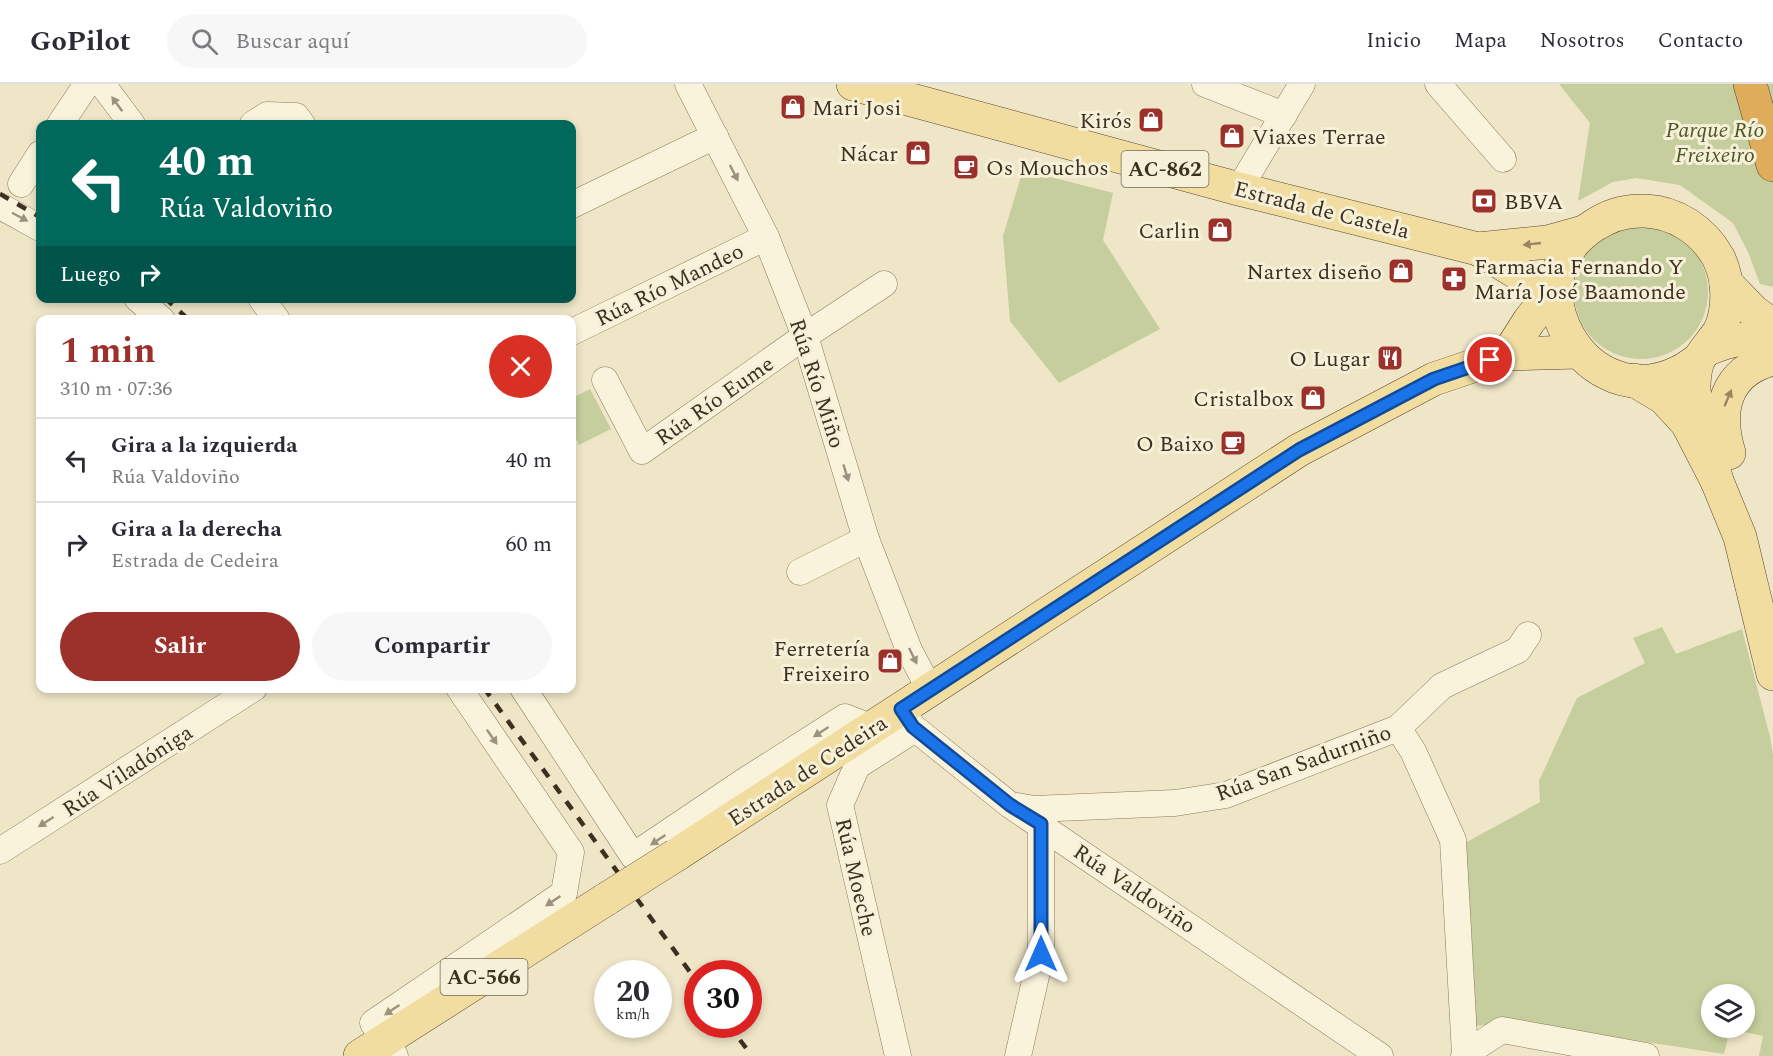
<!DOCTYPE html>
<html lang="es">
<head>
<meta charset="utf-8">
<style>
	:root { --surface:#fff; --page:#f7f7f7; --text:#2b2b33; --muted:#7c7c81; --line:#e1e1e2; --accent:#9c312c }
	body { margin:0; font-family:Spectral,serif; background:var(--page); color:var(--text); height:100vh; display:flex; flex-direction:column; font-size:22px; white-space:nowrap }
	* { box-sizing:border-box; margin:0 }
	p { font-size:20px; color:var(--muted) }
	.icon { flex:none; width:33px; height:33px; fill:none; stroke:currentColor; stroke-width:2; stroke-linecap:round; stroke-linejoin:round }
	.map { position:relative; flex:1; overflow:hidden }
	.sheet { position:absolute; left:36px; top:231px; width:540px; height:378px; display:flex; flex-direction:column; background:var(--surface); border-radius:12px; box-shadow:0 3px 9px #0003 }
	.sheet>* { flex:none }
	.hud { position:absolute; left:36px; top:36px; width:540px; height:183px; border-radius:12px; box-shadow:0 3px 9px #0003; background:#00695c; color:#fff; overflow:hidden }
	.tools { position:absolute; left:1701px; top:900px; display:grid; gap:12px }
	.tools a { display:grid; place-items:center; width:54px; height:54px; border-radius:50%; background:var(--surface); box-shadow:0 3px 9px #0003; font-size:30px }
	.speed { position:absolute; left:594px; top:876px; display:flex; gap:12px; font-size:30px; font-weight:700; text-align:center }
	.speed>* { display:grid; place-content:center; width:78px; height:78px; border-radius:50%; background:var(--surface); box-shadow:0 3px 9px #0003; line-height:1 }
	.speed small { font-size:15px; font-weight:400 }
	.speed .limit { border:9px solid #d22; background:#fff; color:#111 }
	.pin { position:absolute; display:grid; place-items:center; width:51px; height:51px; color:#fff; margin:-26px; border:3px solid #fff; border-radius:50%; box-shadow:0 2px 6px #0007 }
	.me { position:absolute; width:66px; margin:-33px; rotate:0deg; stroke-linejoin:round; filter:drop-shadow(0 0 4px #0008) }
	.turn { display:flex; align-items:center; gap:21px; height:126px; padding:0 24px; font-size:27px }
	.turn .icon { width:78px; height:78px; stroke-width:2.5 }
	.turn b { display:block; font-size:42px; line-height:51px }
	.then { display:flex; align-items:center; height:57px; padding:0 24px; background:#0003; gap:12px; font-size:22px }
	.round { display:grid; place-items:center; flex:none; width:63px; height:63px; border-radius:32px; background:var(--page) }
	.headline { display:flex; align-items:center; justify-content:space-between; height:102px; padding:0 24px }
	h1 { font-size:36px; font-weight:700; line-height:45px; color:var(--accent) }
	.cta { display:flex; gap:12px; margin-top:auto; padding:12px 24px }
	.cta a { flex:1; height:69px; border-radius:36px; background:var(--accent); color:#fff; font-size:24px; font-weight:700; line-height:69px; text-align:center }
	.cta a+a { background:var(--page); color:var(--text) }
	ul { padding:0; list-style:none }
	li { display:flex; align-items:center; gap:18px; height:84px; padding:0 24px; border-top:2px solid var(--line) }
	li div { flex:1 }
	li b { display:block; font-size:22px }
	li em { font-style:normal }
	header { display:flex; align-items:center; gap:36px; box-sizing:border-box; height:84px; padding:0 30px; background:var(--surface); border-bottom:2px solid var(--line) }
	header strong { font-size:28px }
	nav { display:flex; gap:33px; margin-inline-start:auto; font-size:21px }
	.search { width:420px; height:54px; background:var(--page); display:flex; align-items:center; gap:15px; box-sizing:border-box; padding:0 21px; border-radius:33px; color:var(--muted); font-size:22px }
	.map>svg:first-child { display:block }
	.green { fill:#c5ce9c; fill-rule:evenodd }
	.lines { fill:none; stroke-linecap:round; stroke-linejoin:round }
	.minor-casing { stroke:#8c795d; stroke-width:27 }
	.primary-casing { stroke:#5a4631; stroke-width:34 }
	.motorway-casing { stroke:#5a4631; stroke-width:34 }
	.minor { stroke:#faf3dc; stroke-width:26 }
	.primary { stroke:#f2dda1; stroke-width:33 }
	.motorway { stroke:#deac5a; stroke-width:33 }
	.rail { stroke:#3d3020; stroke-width:4.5; stroke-dasharray:10 10; stroke-linecap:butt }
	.primary-bridge-casing { stroke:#5a4631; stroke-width:34; stroke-linecap:butt }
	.primary-bridge { stroke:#f2dda1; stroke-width:33 }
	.oneway { fill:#9c927e }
	.oneway2 { fill:#988660 }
	.route-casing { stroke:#114b97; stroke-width:15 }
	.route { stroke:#1a73e8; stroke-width:10 }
	.labels { text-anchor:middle; stroke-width:6; stroke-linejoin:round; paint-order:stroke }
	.shield { fill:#f7f0d8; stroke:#756a57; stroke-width:1.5 }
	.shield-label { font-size:21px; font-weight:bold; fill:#3d3020 }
	.poi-label { font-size:22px; fill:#3d3020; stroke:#f7f0d8; text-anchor:end }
	.park-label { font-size:22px; font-style:italic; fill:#4a5927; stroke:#f7f0d8 }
	.street-label { font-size:22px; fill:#3d3020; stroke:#f7f0d8 }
</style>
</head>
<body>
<header>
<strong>GoPilot</strong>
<div class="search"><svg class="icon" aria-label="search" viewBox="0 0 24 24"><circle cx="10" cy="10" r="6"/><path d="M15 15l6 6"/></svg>Buscar aquí</div>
<nav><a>Inicio</a><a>Mapa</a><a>Nosotros</a><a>Contacto</a></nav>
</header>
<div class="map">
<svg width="1773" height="972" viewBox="0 0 1773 972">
	<rect width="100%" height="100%" fill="#efe6c8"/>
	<g class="green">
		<path d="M 1559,0 L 1773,0 L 1773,203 L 1760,200 L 1748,168 L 1733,139 L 1680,101 L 1636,94 L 1613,98 L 1578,117 L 1590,39 Z"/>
		<path d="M 1023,86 L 1113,109 L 1103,156 L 1160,245 L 1059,299 L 1010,237 L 1003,152 Z"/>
		<circle cx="1641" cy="208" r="67"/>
		<path d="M 590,305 L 611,345 L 579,361 L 572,346 L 572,314 Z"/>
		<path d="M 1662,543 L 1676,570 L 1742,545 L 1770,653 L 1773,670 L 1773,972 L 1759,972 L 1763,952 L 1730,945 L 1724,970 L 1524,939 L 1473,942 L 1463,760 L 1540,718 L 1539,697 L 1577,614 L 1645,579 L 1633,554 ZM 1712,910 L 1744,910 L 1744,944 L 1712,944 Z"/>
	</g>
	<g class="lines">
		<g class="minor-casing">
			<g id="minor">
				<path d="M 102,0 L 132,40"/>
				<path d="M 688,0 L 766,153 L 805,252 L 866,455 L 909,566 L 930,606"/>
				<path d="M 1205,0 L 1284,31"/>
				<path d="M 1438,0 L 1503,75"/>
				<path d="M 60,40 L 87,0"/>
				<path d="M 253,40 L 267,31 L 296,32 L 302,40"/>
				<path d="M 21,100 L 40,70"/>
				<path d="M 1239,105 L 1302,0"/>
				<path d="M 572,121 L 715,52"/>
				<path d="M 0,122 L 40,144"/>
				<path d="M 137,214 L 162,236"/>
				<path d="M 261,214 L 277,236"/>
				<path d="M 572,248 L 766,153"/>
				<path d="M 605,296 L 642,367 L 805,252 L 884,200"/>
				<path d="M 800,488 L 866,455"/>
				<path d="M 523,604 L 633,772 L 743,698 L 845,633 L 873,644"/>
				<path d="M 901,625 L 913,643 L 1010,721 L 1380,972"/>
				<path d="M 1398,644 L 1413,667 L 1453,756 L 1465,970 L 1464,972"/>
				<path d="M 1017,722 L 1034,725 L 1175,719 L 1226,711 L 1398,644 L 1442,602 L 1518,566 L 1528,551"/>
				<path d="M 0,767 L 254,604"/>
				<path d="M 1465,970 L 1502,946 L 1646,972"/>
				<path d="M 395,972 L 373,939 L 564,809 L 571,768 L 459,604"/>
				<path d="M 898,972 L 840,721 L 857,682 L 904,652 L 913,643"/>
				<path d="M 1018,972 L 1041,870 L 1041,740"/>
			</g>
		</g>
		<g class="primary-casing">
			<g id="primary">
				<path d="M 853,0 L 1239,105 L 1478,165 L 1539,202 L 1558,226"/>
				<path d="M 1478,165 L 1548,158 L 1584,148"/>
				<path d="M 1726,199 L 1753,227 L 1773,242"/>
				<path d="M 1708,265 C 1732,255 1747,253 1773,256"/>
				<path d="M 1508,270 L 1529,237 L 1557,201"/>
				<path d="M 1698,276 C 1692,280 1686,285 1679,288 C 1587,334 1507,198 1593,142 C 1609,131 1625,126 1645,127 C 1675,128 1703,146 1718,173 C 1729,194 1730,226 1719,248 C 1714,255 1700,272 1698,277 C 1695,285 1694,296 1694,304 C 1694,313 1698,322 1700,331 C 1706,353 1711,375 1717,397"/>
				<path d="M 1634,296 L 1664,314 L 1687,339 L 1717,397 L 1740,453 L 1773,590"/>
				<path d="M 1729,369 C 1716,326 1725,287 1773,275"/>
				<path d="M 676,771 L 1299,366 L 1434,295 L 1508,270 L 1578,268"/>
				<path d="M 360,972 L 608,814"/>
			</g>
		</g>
		<g class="motorway-casing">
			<path id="motorway" d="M 1750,0 L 1773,81"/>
		</g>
		<use href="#minor" class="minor"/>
		<use href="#primary" class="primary"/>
		<use href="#motorway" class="motorway"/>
		<g class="rail">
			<path d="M 0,110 L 40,133"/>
			<path d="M 165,214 L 189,236"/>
			<path d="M 484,604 L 698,899"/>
			<path d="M 728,940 L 752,972"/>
		</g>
		<g class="primary-bridge-casing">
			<path id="primary-bridge" d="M 608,814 L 676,771"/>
		</g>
		<use href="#primary-bridge" class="primary-bridge"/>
	</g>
	<defs><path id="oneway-solid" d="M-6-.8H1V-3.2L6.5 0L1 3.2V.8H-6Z" transform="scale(1.5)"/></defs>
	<g class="oneway">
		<use href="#oneway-solid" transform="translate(117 20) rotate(-126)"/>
		<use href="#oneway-solid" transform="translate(734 89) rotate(63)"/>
		<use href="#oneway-solid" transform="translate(20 133) rotate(28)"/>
		<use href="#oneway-solid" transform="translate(846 389) rotate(73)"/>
		<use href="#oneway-solid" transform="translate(913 572) rotate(64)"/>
		<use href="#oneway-solid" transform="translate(821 648) rotate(147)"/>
		<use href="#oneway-solid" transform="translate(492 653) rotate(55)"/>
		<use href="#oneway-solid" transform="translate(46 738) rotate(147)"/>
		<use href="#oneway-solid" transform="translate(658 756) rotate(146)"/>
		<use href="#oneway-solid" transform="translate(553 817) rotate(146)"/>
		<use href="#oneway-solid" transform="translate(392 926) rotate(146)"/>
	</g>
	<g class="oneway2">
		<use href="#oneway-solid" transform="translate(1532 160) rotate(174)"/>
		<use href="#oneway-solid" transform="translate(1728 314) rotate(-67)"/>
	</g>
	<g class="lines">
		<g class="route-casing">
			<path id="route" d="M 1041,870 L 1041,740 L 1010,721 L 913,643 L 901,625 L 1299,366 L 1434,295 L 1490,276"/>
		</g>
		<use href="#route" class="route"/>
	</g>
	<defs>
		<g id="shop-square" transform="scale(1.35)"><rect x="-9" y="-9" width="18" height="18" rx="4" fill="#9c312c" stroke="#f7f0d8"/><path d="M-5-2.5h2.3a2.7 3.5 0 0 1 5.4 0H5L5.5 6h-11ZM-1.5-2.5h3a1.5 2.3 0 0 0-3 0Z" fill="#fff"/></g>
		<g id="cafe-square" transform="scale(1.35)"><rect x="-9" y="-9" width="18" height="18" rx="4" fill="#9c312c" stroke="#f7f0d8"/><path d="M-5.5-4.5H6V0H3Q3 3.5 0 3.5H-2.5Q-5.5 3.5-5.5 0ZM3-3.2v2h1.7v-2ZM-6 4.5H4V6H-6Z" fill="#fff"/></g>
		<g id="bank-square" transform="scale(1.35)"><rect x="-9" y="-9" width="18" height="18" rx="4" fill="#9c312c" stroke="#f7f0d8"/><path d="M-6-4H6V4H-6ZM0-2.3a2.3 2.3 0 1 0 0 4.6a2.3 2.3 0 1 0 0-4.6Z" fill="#fff"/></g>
		<g id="pharmacy-square" transform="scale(1.35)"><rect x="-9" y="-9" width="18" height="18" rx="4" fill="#9c312c" stroke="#f7f0d8"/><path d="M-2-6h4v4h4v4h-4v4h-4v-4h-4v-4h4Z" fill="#fff"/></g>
		<g id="restaurant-square" transform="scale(1.35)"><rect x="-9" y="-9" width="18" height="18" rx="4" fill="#9c312c" stroke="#f7f0d8"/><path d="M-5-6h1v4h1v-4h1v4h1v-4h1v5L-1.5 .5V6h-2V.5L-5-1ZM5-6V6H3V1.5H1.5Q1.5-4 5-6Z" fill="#fff"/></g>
	</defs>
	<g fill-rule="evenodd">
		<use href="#shop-square" x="793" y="23"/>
		<use href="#shop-square" x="1151" y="36"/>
		<use href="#shop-square" x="1232" y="52"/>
		<use href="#shop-square" x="918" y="69"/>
		<use href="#cafe-square" x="966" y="83"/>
		<use href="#bank-square" x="1484" y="117"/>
		<use href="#shop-square" x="1220" y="146"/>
		<use href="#shop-square" x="1401" y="187"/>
		<use href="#pharmacy-square" x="1454" y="195"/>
		<use href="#restaurant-square" x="1390" y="274"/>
		<use href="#shop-square" x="1313" y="314"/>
		<use href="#cafe-square" x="1233" y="359"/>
		<use href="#shop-square" x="890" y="577"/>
	</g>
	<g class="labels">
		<g class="shield">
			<rect x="1121.5" y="67" width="87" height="36" rx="4.5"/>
			<rect x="440.5" y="875" width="87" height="36" rx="4.5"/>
		</g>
		<g class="shield-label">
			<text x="1165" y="92">AC-862</text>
			<text x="484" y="900">AC-566</text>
		</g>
		<g class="poi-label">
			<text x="812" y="31" text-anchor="start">Mari Josi</text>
			<text x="1132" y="44">Kirós</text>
			<text x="1252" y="60" text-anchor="start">Viaxes Terrae</text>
			<text x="898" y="77">Nácar</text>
			<text x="986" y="91" text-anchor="start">Os Mouchos</text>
			<text x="1504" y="125" text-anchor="start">BBVA</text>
			<text x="1200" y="154">Carlin</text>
			<text x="1474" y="190" text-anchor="start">Farmacia Fernando Y<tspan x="1474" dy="25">María José Baamonde</tspan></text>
			<text x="1382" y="195">Nartex diseño</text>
			<text x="1370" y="282">O Lugar</text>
			<text x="1294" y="322">Cristalbox</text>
			<text x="1214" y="367">O Baixo</text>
			<text x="870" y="572">Ferretería<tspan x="870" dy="25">Freixeiro</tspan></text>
		</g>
		<g class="park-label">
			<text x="1715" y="53">Parque Río<tspan x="1715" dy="25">Freixeiro</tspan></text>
		</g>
		<g class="street-label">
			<text transform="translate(1322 125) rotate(14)" y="8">Estrada de Castela</text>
			<text transform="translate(669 200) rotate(-26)" y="8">Rúa Río Mandeo</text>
			<text transform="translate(818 299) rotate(72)" y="8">Rúa Río Miño</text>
			<text transform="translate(714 316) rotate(-35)" y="8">Rúa Río Eume</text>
			<text transform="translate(1303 678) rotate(-20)" y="8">Rúa San Sadurniño</text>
			<text transform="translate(127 686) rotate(-33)" y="8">Rúa Viladóniga</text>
			<text transform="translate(807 686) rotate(-33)" y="8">Estrada de Cedeira</text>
			<text transform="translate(857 793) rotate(77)" y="8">Rúa Moeche</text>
			<text transform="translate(1135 804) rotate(34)" y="8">Rúa Valdoviño</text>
		</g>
	</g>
</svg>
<div class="tools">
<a><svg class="icon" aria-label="layers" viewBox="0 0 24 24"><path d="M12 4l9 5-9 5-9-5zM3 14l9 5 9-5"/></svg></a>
</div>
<div class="speed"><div>20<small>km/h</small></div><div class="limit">30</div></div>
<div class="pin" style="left:1490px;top:276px;background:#d93025"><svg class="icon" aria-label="arrive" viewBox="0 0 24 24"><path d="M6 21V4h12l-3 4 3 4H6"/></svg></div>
<svg class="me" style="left:1041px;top:870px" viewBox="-20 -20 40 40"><path d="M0-17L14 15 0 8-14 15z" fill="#1a73e8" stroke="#fff" stroke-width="4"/></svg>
<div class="hud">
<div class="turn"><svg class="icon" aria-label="left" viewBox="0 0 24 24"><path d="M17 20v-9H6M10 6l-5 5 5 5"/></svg><div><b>40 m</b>Rúa Valdoviño</div></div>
<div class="then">Luego<svg class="icon" aria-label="right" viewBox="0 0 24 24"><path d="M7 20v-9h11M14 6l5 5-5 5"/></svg></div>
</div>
<section class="sheet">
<div class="headline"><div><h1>1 min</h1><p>310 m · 07:36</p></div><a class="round" style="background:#d93025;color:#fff"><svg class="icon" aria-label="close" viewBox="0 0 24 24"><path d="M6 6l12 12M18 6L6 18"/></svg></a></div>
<ul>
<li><svg class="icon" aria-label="left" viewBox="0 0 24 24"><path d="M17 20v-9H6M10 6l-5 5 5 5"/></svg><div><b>Gira a la izquierda</b><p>Rúa Valdoviño</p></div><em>40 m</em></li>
<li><svg class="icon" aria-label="right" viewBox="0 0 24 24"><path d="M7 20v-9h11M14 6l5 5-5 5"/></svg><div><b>Gira a la derecha</b><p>Estrada de Cedeira</p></div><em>60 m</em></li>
</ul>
<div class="cta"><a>Salir</a><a>Compartir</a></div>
</section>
</div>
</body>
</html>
